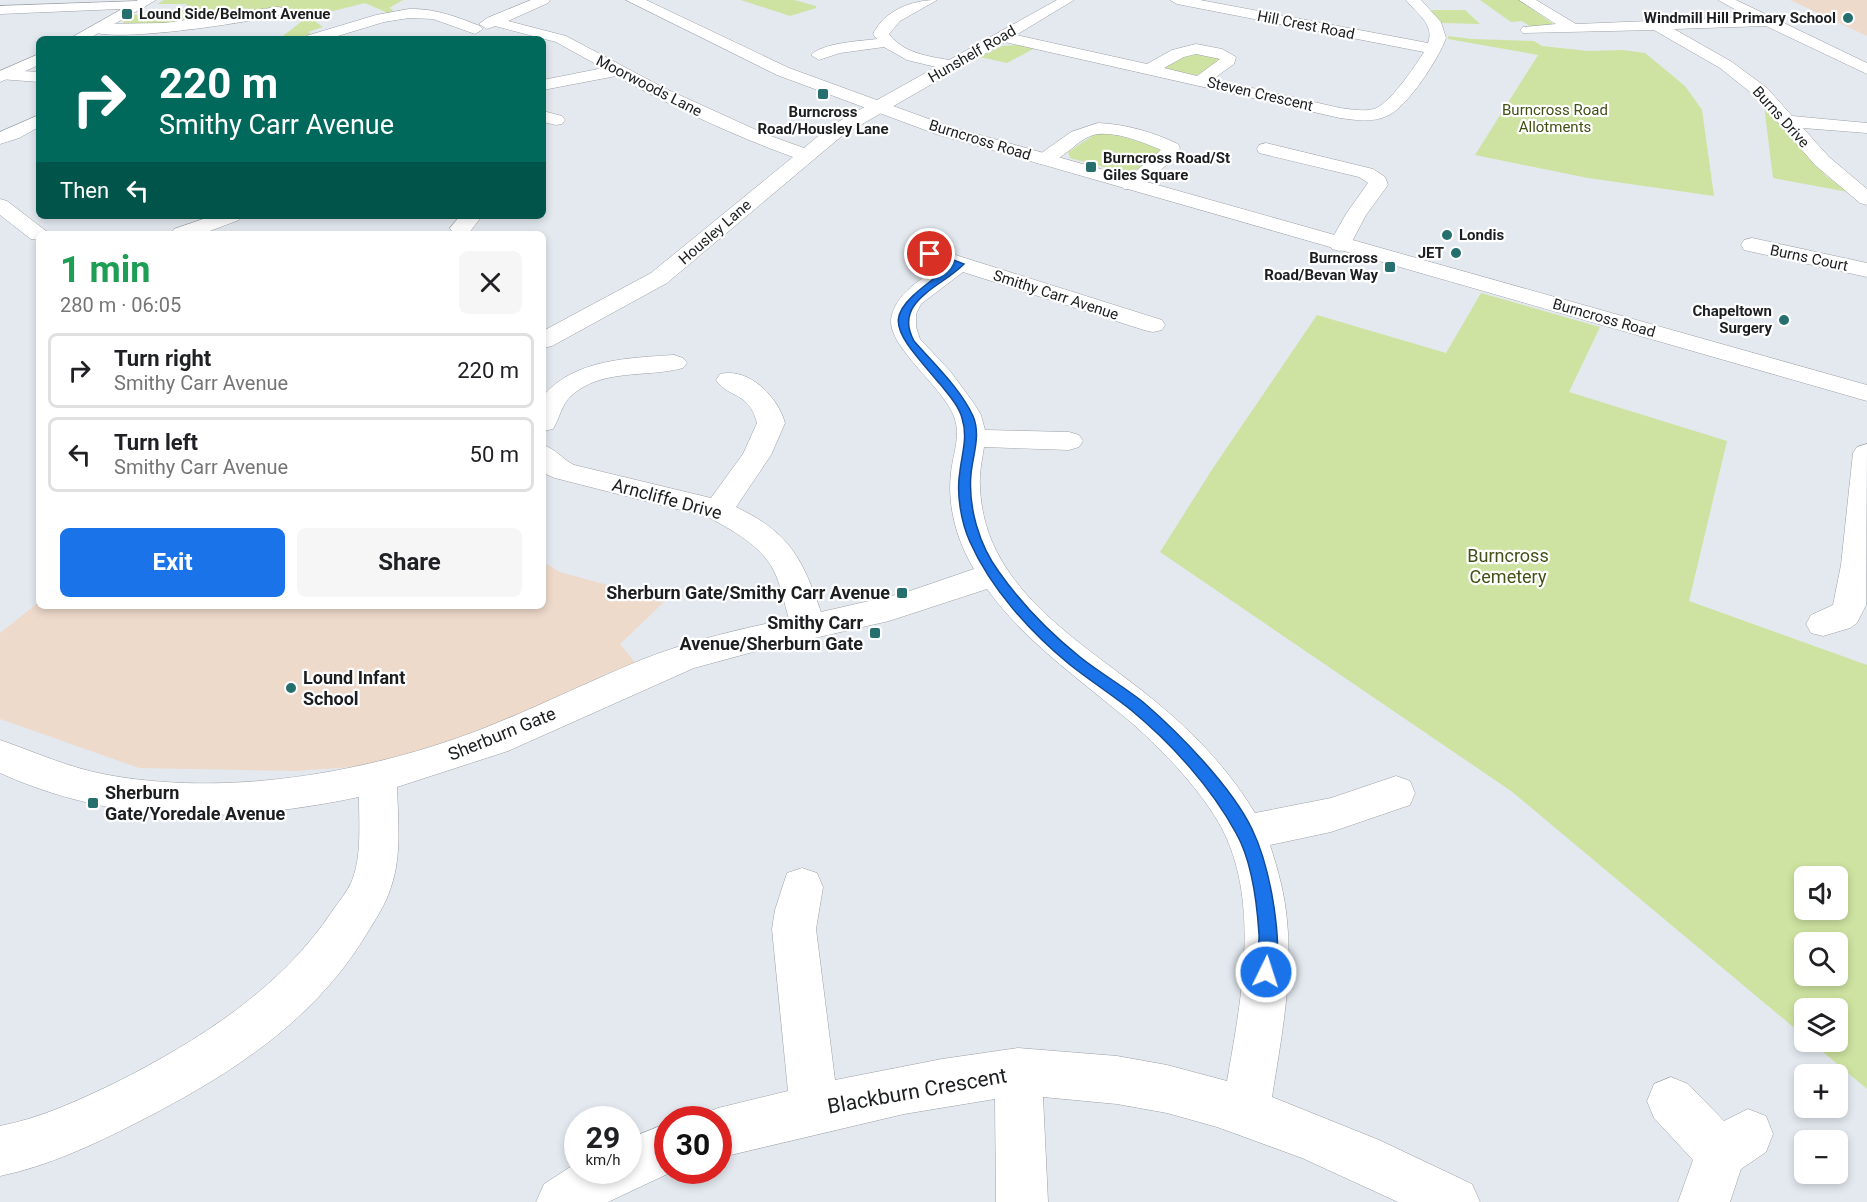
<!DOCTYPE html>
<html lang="en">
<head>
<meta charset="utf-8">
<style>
	:root { --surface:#fff; --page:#f6f6f6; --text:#202124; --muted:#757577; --line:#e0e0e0; --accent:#1a73e8 }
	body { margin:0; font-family:Roboto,sans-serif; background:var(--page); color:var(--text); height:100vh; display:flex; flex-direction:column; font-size:22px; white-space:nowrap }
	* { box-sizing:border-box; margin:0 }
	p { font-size:20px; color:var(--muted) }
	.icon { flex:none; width:33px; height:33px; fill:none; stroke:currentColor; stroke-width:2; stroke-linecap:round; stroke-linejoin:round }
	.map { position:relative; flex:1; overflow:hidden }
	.drawer { position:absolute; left:36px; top:231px; width:510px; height:378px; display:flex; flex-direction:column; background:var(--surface); border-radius:9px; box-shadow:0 3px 9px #0003 }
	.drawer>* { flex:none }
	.top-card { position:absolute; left:36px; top:36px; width:510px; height:183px; border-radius:9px; box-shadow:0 3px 9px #0003; background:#00695c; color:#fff; overflow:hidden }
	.fabs { position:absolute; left:1794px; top:866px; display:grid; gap:12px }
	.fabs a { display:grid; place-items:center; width:54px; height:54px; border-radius:9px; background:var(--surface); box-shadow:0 3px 9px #0003; font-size:30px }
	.speed { position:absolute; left:564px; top:1106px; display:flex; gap:12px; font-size:30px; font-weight:700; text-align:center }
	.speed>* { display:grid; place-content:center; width:78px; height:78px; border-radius:50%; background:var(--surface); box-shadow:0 3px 9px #0003; line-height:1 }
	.speed small { font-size:15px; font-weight:400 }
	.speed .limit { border:9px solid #d22; background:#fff; color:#111 }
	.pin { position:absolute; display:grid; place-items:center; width:51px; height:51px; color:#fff; margin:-26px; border:3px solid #fff; border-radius:50%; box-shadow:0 2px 6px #0007 }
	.me { position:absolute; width:66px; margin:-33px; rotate:4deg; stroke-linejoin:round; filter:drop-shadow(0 0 4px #0008) }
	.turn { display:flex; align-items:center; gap:21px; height:126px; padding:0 24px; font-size:27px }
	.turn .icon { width:78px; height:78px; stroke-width:2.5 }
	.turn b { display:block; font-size:42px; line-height:51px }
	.then { display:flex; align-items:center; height:57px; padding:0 24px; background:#0003; gap:12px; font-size:22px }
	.round { display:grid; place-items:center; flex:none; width:63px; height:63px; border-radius:9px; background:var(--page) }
	.headline { display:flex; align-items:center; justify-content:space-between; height:102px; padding:0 24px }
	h1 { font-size:36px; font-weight:700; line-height:45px; color:#1e9e55 }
	.cta { display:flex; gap:12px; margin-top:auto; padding:12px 24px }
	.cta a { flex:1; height:69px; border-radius:9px; background:var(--accent); color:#fff; font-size:24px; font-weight:700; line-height:69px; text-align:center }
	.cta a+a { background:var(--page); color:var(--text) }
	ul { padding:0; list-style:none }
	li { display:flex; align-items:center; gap:18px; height:75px; margin:0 12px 9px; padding:0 12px; border:3px solid var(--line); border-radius:9px }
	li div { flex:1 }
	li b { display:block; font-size:22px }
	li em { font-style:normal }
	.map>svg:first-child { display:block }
	.education { fill:#eedacb }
	.green { fill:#cee3a1; fill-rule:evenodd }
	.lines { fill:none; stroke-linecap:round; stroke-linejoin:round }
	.minor-casing { stroke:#9ca1a7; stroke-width:1 }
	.tertiary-casing { stroke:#9ca1a7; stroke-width:1 }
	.secondary-casing { stroke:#9ca1a7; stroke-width:1 }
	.minor { fill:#fff; fill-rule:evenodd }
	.tertiary { fill:#fff; fill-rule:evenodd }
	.secondary { fill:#fff; fill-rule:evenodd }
	.route { fill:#1a73e8; stroke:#114b97; stroke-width:1.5 }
	.poi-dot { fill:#25706e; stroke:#fff; stroke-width:2 }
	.labels { text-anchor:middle; stroke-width:4.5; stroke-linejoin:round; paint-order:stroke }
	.far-poi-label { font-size:15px; font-weight:bold; fill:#1c1e20; stroke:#fff; text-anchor:end }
	.far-street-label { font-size:15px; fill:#1c1e20; stroke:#fff }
	.far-park-label { font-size:15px; fill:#425115; stroke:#fff }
	.street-label { font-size:18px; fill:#1c1e20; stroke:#fff }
	.park-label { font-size:18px; fill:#425115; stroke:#fff }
	.poi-label { font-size:18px; font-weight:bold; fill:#1c1e20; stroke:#fff; text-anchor:end }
	.near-street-label { font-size:21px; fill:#1c1e20; stroke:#fff }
</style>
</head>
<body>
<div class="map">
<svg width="1867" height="1202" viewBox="0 0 1867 1202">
	<rect width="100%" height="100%" fill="#e3e9ef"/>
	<g class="education">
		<path d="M 1790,0 L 1867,0 L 1867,36 Z"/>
		<path d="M 543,562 L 560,572 L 665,601 L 620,644 L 635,662 L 530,714 L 380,765 L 296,771 L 139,768 L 0,719 L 0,633 L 39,602 L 39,606 L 543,606 Z"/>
	</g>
	<g class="green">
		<path d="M 164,0 L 403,0 L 389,8 L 393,10 L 390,14 L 365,3 L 309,17 L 323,27 L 308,32 L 311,34 L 295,39 L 279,39 L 306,18 L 294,21 L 287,8 L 187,23 L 119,28 L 126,19 L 135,15 L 190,9 L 186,4 L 157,4 Z"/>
		<path d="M 741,0 L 794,0 L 816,6 L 816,8 L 790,16 Z"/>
		<path d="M 1480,0 L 1519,0 L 1555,25 L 1531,27 L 1522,21 L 1511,22 Z"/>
		<path d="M 1431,10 L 1465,10 L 1480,24 L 1441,23 Z"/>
		<path d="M 1448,36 L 1472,39 L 1534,41 L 1542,46 L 1588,51 L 1623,50 L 1645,53 L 1685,86 L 1702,110 L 1714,196 L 1588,178 L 1475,155 L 1538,55 L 1448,39 Z"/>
		<path d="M 1020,45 L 1035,48 L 1007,63 L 980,57 L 1002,46 Z"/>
		<path d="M 1187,52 L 1221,59 C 1215,63 1208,71 1201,74 C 1192,77 1168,72 1162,65 Z"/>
		<path d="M 1764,106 L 1826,176 L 1848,192 L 1773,178 Z"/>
		<path d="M 1097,133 L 1108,133 L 1156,146 L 1161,152 L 1138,169 L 1122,172 L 1070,158 L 1068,152 Z"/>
		<path d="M 1481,293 L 1600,327 L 1569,392 L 1727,441 L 1689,601 L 1867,665 L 1867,1089 L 1810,1041 L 1838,1041 L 1838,1008 L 1804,1008 L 1804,1036 L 1511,791 L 1160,552 L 1213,468 L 1317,315 L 1446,353 ZM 1804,876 L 1838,876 L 1838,909 L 1804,909 ZM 1804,942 L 1838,942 L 1838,975 L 1804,975 Z"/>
	</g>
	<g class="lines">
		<g class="minor-casing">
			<g id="minor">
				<path d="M 531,0 L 550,0 L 548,3 L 508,21 L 566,36 L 664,88 L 765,134 L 804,148 L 829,127 L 936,67 L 907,60 L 884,47 L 840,53 L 819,60 L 811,55 C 822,43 860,41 877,39 L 873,34 C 885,10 912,0 937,0 L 900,21 L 889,34 C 903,53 927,56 949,60 L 1057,0 L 1074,0 L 1016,35 L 1147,64 L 1172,50 L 1196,44 L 1222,49 L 1236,57 L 1234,64 L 1213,79 L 1340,108 C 1350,109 1363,112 1374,109 C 1390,104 1415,66 1424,52 L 1177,4 L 1170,0 L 1200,0 L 1428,43 C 1435,24 1416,13 1406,0 L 1421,0 L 1441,22 L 1446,38 C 1439,58 1407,108 1387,116 C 1372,123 1355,120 1340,118 L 1005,42 L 843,135 L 667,283 L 552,346 L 543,348 L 543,331 L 651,273 L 793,157 C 732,135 673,107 616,76 L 543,90 L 543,80 L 603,68 L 556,42 L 495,26 L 487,29 L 479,24 L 487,18 ZM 1196,54 L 1220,59 L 1197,76 L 1164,68 L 1184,57 Z"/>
				<path d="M 1519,0 L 1536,0 L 1576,24 L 1749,17 L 1718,0 L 1736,0 L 1867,63 L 1867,74 L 1766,26 L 1674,29 L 1732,62 L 1767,88 L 1792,116 L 1867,123 L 1867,133 L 1803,128 L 1829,157 L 1867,189 L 1867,205 L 1860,203 L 1815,165 L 1755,96 L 1720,68 L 1654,30 L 1523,33 L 1520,30 L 1523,27 L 1556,24 Z"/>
				<path d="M 139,1 L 146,5 L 144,8 L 0,14 L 0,6 Z"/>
				<path d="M 278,7 L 283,8 L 285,11 L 283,14 C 257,21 102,46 88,29 L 96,24 L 165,23 Z"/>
				<path d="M 409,9 C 435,8 457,17 480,26 L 483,29 L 475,34 L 433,19 L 409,18 L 384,22 L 328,39 L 303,39 L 306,36 L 376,15 Z"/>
				<path d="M 5,70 L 39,72 L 39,82 L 0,79 L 0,71 Z"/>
				<path d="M 543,111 L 562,116 L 565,120 L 562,124 L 556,125 L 543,122 Z"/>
				<path d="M 39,115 L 39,127 L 19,138 L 0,144 L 0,132 Z"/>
				<path d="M 1098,123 C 1125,124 1153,132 1178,144 L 1180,148 L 1176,157 L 1138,189 L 1124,189 L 1121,185 L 1124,181 L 1161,150 C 1143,142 1118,132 1098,134 C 1075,137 1060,169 1036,163 L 1033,159 L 1071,132 Z"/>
				<path d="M 1266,143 L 1373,169 L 1385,177 L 1388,185 L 1366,215 L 1348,249 L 1340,251 L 1332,249 L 1329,244 L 1346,214 L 1368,183 L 1359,177 L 1259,153 L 1257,149 L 1259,145 Z"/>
				<path d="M 0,199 L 7,201 L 50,234 L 39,234 L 39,240 L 31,239 L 0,215 Z"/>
				<path d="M 212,216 L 243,216 L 239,220 L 202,234 L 171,234 L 174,229 Z"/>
				<path d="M 460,216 L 482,216 L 469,233 L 453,233 L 450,228 Z"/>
				<path d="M 1752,238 L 1867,263 L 1867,277 L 1744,250 L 1741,245 L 1744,240 Z"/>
				<path d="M 930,247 L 1162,320 L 1165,325 L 1162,330 L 1153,332 L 1144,330 L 963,272 L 921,304 L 916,314 L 916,327 L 920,339 L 950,371 L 973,402 L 981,415 L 985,430 L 1069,432 L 1079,435 L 1083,441 L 1079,447 L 1069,450 L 984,447 C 982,460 979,474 980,487 C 984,594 1091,646 1162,707 C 1198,737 1231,773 1255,813 L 1331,798 L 1396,776 L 1410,781 L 1415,793 L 1410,805 L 1331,832 L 1270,845 C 1278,870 1285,895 1287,921 C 1293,980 1281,1039 1272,1097 L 1379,1140 L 1472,1184 L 1480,1202 L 1398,1202 L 1302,1158 L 1217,1127 L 1167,1113 L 1117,1104 L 1043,1097 L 1048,1202 L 996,1202 L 995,1099 L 904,1114 L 718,1158 L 718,1119 L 699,1119 L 700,1115 L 718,1108 L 788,1091 L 772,929 L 775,910 L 787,873 L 802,868 L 817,873 L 823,887 L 816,929 L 835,1080 L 942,1059 L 1018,1048 L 1117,1056 L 1167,1065 L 1227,1081 C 1240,1006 1259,913 1227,839 C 1209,797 1158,744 1122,715 C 1074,675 1024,640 987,589 L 889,621 L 753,652 L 694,668 L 508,751 L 397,787 C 398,820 402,855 391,887 C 386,904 375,920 366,935 C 312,1024 226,1077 136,1123 C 93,1145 48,1166 0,1176 L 0,1126 C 41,1118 77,1101 115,1083 C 198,1041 281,989 333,910 C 339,901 347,892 351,883 C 362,858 359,824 359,797 C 234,823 118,826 0,773 L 0,740 C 35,752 67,767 103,774 C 225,798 368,773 482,729 C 536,708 587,682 641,660 C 689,641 739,629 789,619 C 784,603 781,584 773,569 C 760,545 732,530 708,517 L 555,478 L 543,473 L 543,445 C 556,449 562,459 574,465 L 711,498 L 743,454 L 757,423 C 749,391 729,399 716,380 L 720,374 C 749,367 778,397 785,423 L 771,455 L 736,507 C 790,533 802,558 821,612 L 904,593 L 974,569 C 957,541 947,506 951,473 C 953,453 962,434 953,414 C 941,386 889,347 891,320 C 894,294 923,278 942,265 L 922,259 L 919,254 L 922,249 Z"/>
				<path d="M 674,355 L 683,358 L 687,363 L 683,368 C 646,378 601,368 571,396 C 561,405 560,418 553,429 L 543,431 L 543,396 C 574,359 629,358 674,355 Z"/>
				<path d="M 1867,444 L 1866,605 L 1857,623 L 1850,628 L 1823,636 L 1811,633 L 1806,624 L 1811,615 L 1833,605 L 1841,565 L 1853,453 L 1857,447 Z"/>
				<path d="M 1671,1077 L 1688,1084 L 1724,1121 L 1748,1109 L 1766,1116 L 1773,1134 L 1766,1152 L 1741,1169 L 1730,1202 L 1678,1202 L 1693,1160 L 1654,1118 L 1647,1101 L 1654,1084 Z"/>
				<path d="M 668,1123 L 668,1170 L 676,1170 L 608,1202 L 536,1202 L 544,1184 L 578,1162 L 578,1170 L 628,1170 L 628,1139 Z"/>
			</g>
		</g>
		<g class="tertiary-casing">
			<g id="tertiary">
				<path d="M 138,0 L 156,0 L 88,39 L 69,39 Z"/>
				<path d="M 39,54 L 39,65 L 0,82 L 0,71 Z"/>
			</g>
		</g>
		<g class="secondary-casing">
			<path id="secondary" d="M 626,0 L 646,0 L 789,68 L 948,126 L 1867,385 L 1867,401 L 936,134 L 777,75 Z"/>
		</g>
		<use href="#minor" class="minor"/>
		<use href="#tertiary" class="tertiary"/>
		<use href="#secondary" class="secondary"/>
	</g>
	<path class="route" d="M 930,251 L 964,264 C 942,287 892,301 914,341 C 934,364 960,388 973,416 C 981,435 973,454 971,474 C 968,507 979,545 999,572 C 1021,603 1050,633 1080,657 C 1100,673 1123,686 1143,702 C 1179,733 1231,786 1252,829 C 1263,852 1270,881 1274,907 C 1277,929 1281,957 1272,979 L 1266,981 L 1259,979 C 1253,965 1260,949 1259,934 C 1257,903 1252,861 1236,833 C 1211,787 1171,743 1131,710 C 1111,694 1089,680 1069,664 C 1030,632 991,589 970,542 C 961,522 956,493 960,471 C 962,453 968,437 962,418 C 959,406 948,394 940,384 C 884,319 881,317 952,265 L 927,256 L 927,252 Z"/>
	<g class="poi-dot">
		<rect x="121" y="8" width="12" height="12" rx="3"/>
		<circle cx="1848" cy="18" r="6"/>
		<rect x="817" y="88" width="12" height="12" rx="3"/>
		<rect x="1085" y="161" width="12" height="12" rx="3"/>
		<circle cx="1447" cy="235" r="6"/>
		<circle cx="1456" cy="253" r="6"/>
		<rect x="1384" y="261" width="12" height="12" rx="3"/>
		<circle cx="1784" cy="320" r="6"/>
		<rect x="896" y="587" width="12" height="12" rx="3"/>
		<rect x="869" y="627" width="12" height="12" rx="3"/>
		<circle cx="291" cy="688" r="6"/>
		<rect x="87" y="797" width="12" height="12" rx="3"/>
	</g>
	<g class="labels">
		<g class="far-poi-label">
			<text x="139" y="19" text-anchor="start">Lound Side/Belmont Avenue</text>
			<text x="1836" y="23">Windmill Hill Primary School</text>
			<text x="823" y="117" text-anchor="middle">Burncross<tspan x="823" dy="17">Road/Housley Lane</tspan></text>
			<text x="1103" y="163" text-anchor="start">Burncross Road/St<tspan x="1103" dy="17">Giles Square</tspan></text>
			<text x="1459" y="240" text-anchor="start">Londis</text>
			<text x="1444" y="258">JET</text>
			<text x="1378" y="263">Burncross<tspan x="1378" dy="17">Road/Bevan Way</tspan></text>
			<text x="1772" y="316">Chapeltown<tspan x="1772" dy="17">Surgery</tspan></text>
		</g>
		<g class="far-street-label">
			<text transform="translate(1306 25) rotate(11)" y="5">Hill Crest Road</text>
			<text transform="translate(972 54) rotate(-30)" y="5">Hunshelf Road</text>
			<text transform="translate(649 86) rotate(27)" y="5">Moorwoods Lane</text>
			<text transform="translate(1260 94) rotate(13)" y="5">Steven Crescent</text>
			<text transform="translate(1781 117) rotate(48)" y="5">Burns Drive</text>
			<text transform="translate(980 140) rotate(17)" y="5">Burncross Road</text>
			<text transform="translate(715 232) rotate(-41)" y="5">Housley Lane</text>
			<text transform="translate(1809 258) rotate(12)" y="5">Burns Court</text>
			<text transform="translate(1056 295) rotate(18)" y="5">Smithy Carr Avenue</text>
			<text transform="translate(1604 318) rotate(16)" y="5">Burncross Road</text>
		</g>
		<g class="far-park-label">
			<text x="1555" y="115">Burncross Road<tspan x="1555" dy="17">Allotments</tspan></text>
		</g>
		<g class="street-label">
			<text transform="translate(667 499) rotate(15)" y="6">Arncliffe Drive</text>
			<text transform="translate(502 734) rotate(-22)" y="6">Sherburn Gate</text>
		</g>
		<g class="park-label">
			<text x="1508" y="562">Burncross<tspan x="1508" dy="21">Cemetery</tspan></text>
		</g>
		<g class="poi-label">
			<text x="890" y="599">Sherburn Gate/Smithy Carr Avenue</text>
			<text x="863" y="629">Smithy Carr<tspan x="863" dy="21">Avenue/Sherburn Gate</tspan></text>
			<text x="303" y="684" text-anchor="start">Lound Infant<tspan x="303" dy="21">School</tspan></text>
			<text x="105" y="799" text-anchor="start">Sherburn<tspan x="105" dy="21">Gate/Yoredale Avenue</tspan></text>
		</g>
		<g class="near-street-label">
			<text transform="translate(917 1091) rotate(-10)" y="7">Blackburn Crescent</text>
		</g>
	</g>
</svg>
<div class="fabs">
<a><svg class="icon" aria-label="sound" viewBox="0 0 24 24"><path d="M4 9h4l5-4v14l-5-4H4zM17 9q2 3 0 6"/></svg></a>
<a><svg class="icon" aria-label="search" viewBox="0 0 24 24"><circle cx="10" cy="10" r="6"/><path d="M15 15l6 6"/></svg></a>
<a><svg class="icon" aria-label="layers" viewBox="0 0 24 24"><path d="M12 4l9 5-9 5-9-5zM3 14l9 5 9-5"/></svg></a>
<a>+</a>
<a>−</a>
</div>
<div class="speed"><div>29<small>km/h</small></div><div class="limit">30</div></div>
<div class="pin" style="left:930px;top:254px;background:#d93025"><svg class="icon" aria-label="arrive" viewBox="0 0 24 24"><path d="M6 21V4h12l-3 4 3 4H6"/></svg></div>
<svg class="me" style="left:1266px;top:972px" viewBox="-20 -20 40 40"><circle r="17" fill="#1a73e8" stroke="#fff" stroke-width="3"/><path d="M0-11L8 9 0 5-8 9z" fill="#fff"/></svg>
<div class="top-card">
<div class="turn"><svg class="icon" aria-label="right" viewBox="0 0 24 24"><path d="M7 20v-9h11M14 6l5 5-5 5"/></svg><div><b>220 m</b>Smithy Carr Avenue</div></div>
<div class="then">Then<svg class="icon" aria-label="left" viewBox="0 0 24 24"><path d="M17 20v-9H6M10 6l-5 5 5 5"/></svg></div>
</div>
<section class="drawer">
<div class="headline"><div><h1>1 min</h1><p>280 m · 06:05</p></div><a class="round"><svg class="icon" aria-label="close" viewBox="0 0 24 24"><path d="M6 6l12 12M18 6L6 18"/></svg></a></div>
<ul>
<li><svg class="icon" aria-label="right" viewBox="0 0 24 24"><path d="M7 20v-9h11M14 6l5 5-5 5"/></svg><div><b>Turn right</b><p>Smithy Carr Avenue</p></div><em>220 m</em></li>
<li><svg class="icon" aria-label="left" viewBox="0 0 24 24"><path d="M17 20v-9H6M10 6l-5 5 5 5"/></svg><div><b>Turn left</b><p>Smithy Carr Avenue</p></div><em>50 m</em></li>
</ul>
<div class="cta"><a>Exit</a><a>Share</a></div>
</section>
</div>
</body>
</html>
